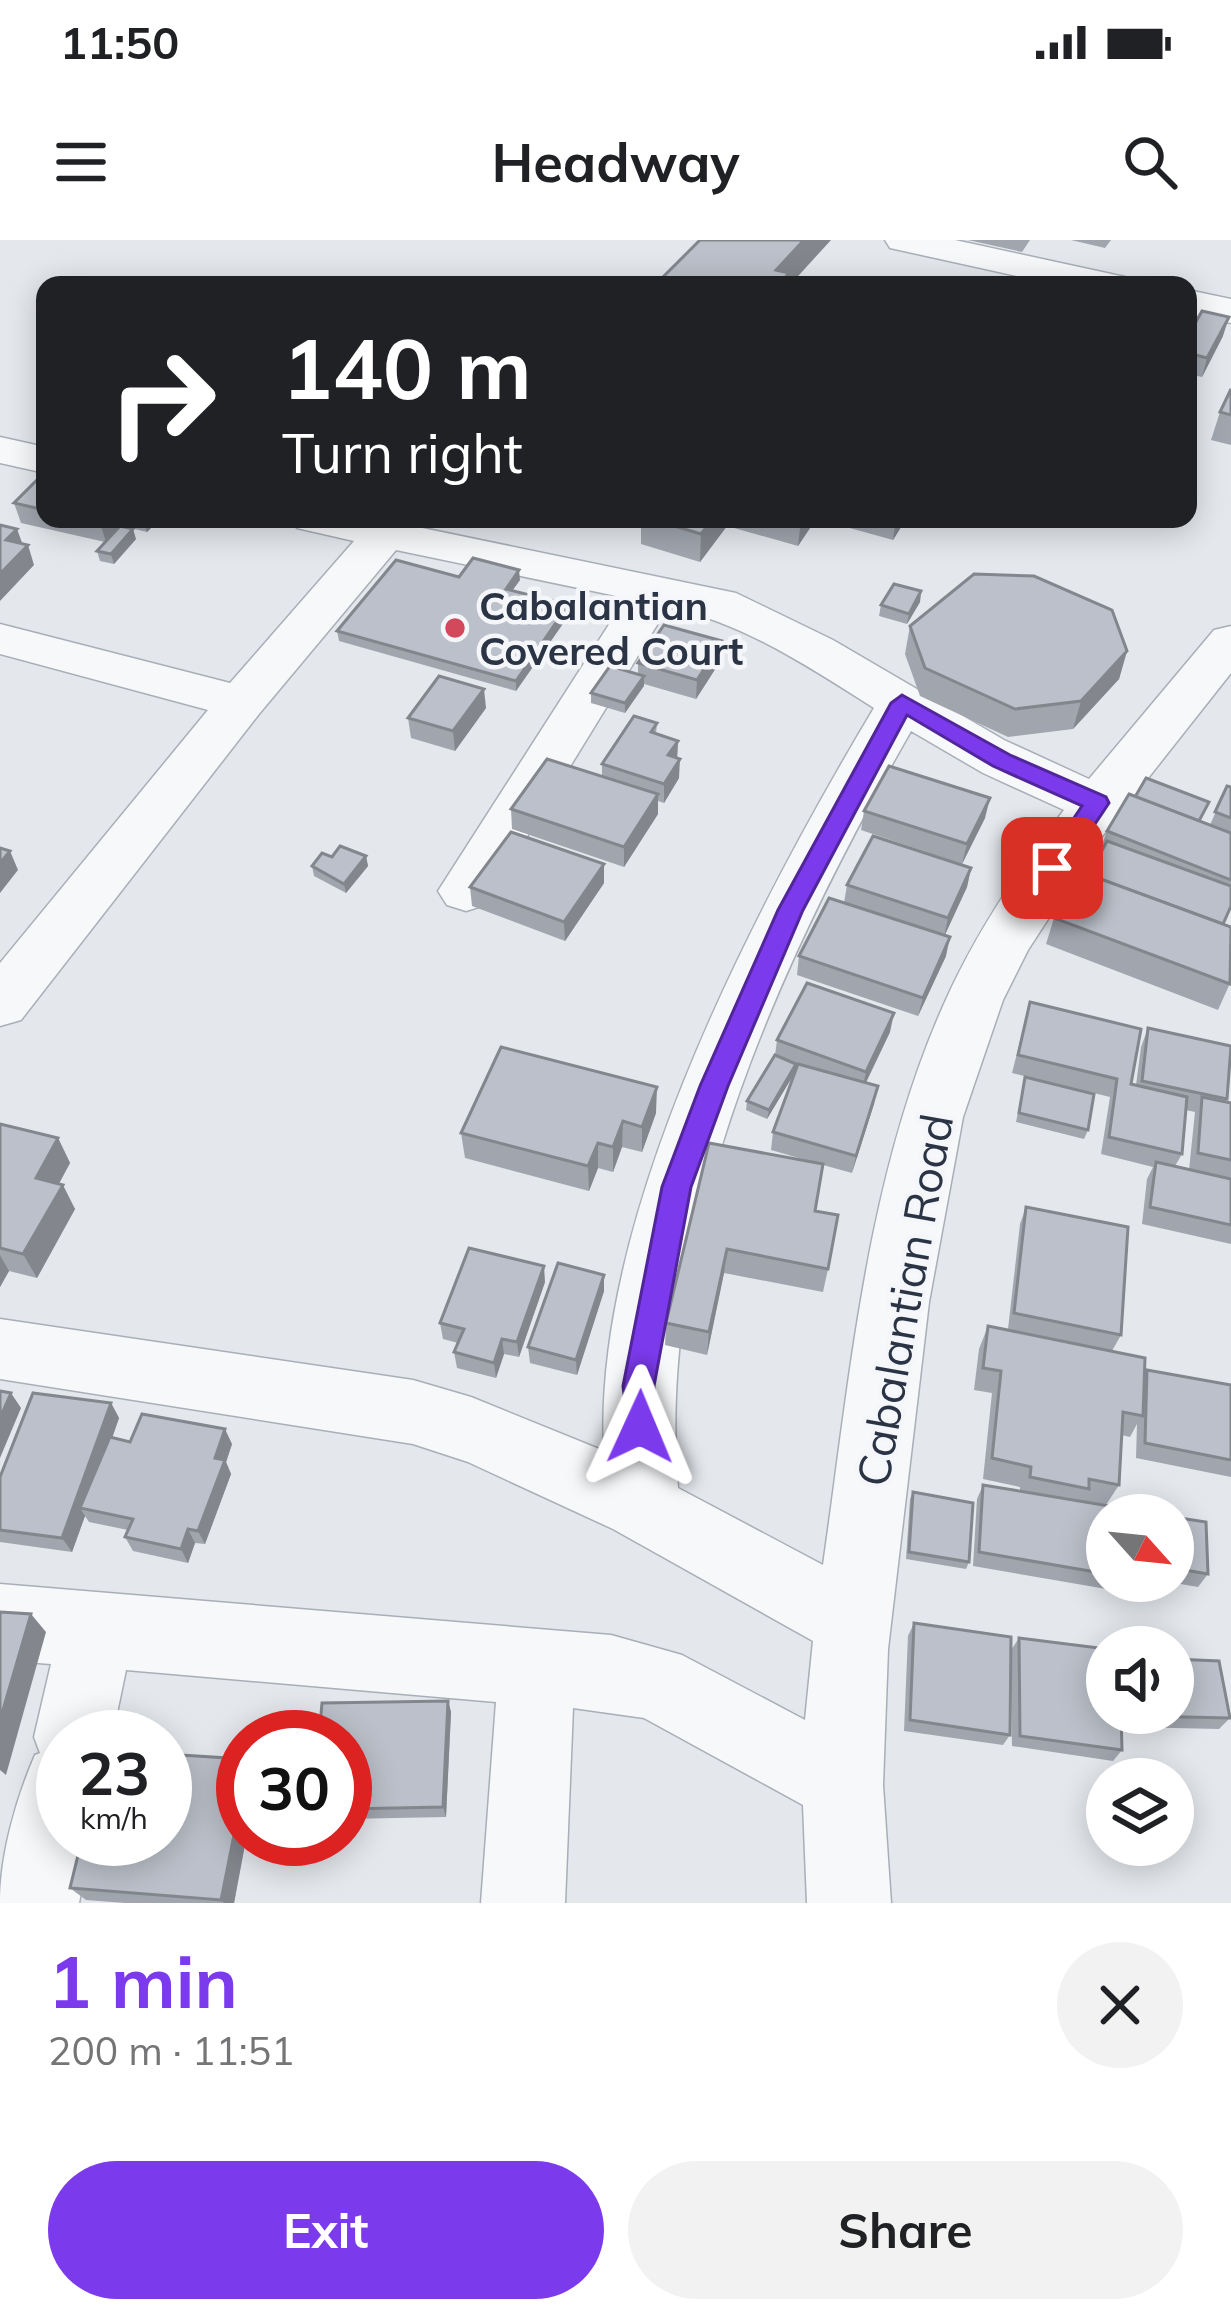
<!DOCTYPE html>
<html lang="en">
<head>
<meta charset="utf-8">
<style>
	:root { --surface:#fff; --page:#f2f2f2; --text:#202124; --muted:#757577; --accent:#7c3aed }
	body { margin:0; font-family:Mulish,sans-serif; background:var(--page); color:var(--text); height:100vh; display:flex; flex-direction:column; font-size:45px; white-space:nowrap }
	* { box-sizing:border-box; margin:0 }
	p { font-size:39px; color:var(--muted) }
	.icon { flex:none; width:66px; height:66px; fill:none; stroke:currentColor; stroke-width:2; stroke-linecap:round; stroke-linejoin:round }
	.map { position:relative; height:1663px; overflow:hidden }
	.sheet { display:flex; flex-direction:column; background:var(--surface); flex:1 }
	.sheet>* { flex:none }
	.banner { position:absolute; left:36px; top:36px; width:1161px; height:252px; border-radius:24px; box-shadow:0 6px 30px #0003; background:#202124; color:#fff; overflow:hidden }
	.needle { width:78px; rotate:117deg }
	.controls { position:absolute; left:1086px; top:1254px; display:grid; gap:24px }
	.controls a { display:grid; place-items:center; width:108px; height:108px; border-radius:50%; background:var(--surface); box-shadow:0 6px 30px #0003; font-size:60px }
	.speed { position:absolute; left:36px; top:1470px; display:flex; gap:24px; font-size:60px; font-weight:700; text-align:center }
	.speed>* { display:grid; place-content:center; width:156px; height:156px; border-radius:50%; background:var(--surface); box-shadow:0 6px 30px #0003; line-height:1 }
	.speed small { font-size:30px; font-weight:400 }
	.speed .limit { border:18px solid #d22; background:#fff; color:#111 }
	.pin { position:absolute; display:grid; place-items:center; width:102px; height:102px; color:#fff; margin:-51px; border-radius:24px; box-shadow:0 6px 18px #0006 }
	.me { position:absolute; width:132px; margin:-66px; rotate:1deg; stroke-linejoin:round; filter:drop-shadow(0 0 9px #0008) }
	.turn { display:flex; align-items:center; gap:42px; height:252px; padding:0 48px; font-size:54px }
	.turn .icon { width:156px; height:156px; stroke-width:2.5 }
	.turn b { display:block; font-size:84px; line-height:102px }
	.round { display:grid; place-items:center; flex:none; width:126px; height:126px; border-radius:63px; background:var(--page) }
	.overview { display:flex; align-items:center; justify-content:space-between; height:204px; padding:0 48px }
	h1 { font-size:72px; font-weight:700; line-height:90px; color:var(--accent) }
	.button { display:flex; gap:24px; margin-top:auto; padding:24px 48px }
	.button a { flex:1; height:138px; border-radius:72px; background:var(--accent); color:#fff; font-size:48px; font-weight:700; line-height:138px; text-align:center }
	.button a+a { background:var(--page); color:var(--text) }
	.status { display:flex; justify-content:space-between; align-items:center; height:84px; padding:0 60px; background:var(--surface); direction:ltr }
	.status svg { height:33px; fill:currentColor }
	header { display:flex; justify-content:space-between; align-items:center; height:156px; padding:0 48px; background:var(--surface); font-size:54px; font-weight:700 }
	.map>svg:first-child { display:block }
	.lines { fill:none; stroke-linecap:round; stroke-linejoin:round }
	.minor-casing { stroke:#a9aeb7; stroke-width:3 }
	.minor { fill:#f7f8fa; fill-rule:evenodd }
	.wall { fill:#a1a5ae; fill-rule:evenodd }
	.shaded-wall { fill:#83868d }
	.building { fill:#bbc0ca; stroke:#83868d; stroke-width:3 }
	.route { fill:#7c3aed; stroke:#51269a; stroke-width:3 }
	.poi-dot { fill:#d1495b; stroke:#f4f6f9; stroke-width:4.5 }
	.labels { text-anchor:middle; stroke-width:9; stroke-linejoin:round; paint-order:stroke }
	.far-poi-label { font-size:39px; font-weight:bold; fill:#2b3445; stroke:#f4f6f9; text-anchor:start }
	.street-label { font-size:45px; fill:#2b3445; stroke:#f4f6f9 }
</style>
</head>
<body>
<div class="status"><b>11:50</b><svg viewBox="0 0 49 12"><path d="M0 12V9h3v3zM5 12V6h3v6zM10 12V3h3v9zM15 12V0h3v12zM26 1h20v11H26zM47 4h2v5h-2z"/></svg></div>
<header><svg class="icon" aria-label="menu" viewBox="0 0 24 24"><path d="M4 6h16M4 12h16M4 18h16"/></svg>Headway<svg class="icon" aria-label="search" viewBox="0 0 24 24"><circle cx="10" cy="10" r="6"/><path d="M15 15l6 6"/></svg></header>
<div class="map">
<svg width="1231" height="1663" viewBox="0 0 1231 1663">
	<rect width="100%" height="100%" fill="#e4e7ec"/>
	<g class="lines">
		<g class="minor-casing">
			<g id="minor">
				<path d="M 885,0 L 955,0 L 1125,37 L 1130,45 L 1058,45 L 890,8 Z"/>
				<path d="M 1188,50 L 1231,59 L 1231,83 L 1188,74 Z"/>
				<path d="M 0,197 L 45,207 L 45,233 L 0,223 Z"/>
				<path d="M 291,279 L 379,279 L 736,353 L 833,400 L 1004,500 L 1089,539 L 1214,390 L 1231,386 L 1231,433 L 1100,599 L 1028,710 L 1003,760 L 963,877 L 929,1062 L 888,1409 L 883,1545 L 891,1663 L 807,1663 L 803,1565 L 644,1478 L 573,1468 L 565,1663 L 481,1663 L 496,1462 L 126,1430 L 112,1497 L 63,1497 L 63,1599 L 91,1599 L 79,1663 L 0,1663 C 0,1615 16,1559 35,1515 L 40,1513 L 34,1497 L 51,1424 L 0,1420 L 0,1344 L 611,1395 L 682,1415 L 805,1480 L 813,1401 L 613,1289 L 468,1222 L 413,1204 L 0,1139 L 0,1079 L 413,1140 L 471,1157 L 604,1211 C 592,976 756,666 874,468 C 809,427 744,383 668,367 L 485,665 L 466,671 L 447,665 L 438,651 L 447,637 L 626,358 L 396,310 L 259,474 L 21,780 L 0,786 L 0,723 L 208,470 L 0,414 L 0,384 L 230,443 L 354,301 L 297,288 ZM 911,491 L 983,533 L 1064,570 C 1018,630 975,694 944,764 C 866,939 850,1138 823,1325 L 678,1248 C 655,987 785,712 911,491 Z"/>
			</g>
		</g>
		<use href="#minor" class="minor"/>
	</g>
	<g class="wall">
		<path d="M 968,0 L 1030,0 L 1022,12 Z"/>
		<path d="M 1071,0 L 1111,0 L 1105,8 Z"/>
		<path d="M 1188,96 L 1223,96 L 1202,137 L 1188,134 Z"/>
		<path d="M 1231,149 L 1231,205 L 1211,200 L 1220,172 Z"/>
		<path d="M 45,237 L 45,279 L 127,279 L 121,286 L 136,299 L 114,324 L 100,321 L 97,311 L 105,302 L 21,283 L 14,263 Z"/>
		<path d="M 132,279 L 160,279 L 147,292 L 135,289 Z"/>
		<path d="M 641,279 L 816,279 L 798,306 L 727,286 L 700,322 L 641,304 Z"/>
		<path d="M 828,279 L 906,279 L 893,300 L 828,282 Z"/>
		<path d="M 459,337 L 520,340 L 512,351 L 569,375 L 516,451 L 339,401 L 337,391 Z"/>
		<path d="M 921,351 L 920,362 L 907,384 L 879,376 L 881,365 Z"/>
		<path d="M 910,386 L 1127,411 L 1119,439 L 1073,489 L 1008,497 L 920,456 L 905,414 Z"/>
		<path d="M 722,401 L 721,420 L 696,459 L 644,444 L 625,473 L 591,463 L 591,453 L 638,435 L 638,423 Z"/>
		<path d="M 486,468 L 455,511 L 411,498 L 408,478 Z"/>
		<path d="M 657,483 L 656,494 L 678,501 L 677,518 L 679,538 L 664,563 L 658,561 L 658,574 L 624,627 L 512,589 L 511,569 L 602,536 L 602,524 Z"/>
		<path d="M 1227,546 L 1231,547 L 1231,666 L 1223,684 L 1231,741 L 1218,770 L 1046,704 L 1054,678 L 1089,635 L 1102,611 L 1100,610 L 1107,591 L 1205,572 L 1200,581 L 1210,585 Z"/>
		<path d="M 864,571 L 985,578 L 962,624 L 861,590 Z"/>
		<path d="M 366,616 L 368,626 L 346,653 L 314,636 L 312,626 L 332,617 Z"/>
		<path d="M 971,628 L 967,647 L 944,696 L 946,716 L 918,776 L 797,735 L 799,716 L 844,663 L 847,645 Z"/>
		<path d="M 604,643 L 565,701 L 472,666 L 470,647 Z"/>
		<path d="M 1030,762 L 1131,844 L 1136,845 L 1141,807 L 1148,788 L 1227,859 L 1226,862 L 1231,863 L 1231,1004 L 1142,984 L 1147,939 L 1153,927 L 1101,914 L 1110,857 L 1012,833 ZM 1186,870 L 1195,872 L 1189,930 L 1175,926 L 1182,914 Z"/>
		<path d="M 890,792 L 866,843 L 878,846 L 852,933 L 823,925 L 815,971 L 828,1029 L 823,1052 L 724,1033 L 707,1115 L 665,1105 L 666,1083 L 709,903 L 816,923 L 771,910 L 773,892 L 794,834 L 767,879 L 746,870 L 747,861 L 775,816 L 777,800 Z"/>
		<path d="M 1025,837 L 1088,890 L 1084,899 L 1016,882 Z"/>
		<path d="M 656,873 L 642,912 L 622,907 L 613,932 L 598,928 L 589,951 L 465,918 L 461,893 Z"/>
		<path d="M 0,884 L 58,898 L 70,923 L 59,944 L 75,969 L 37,1038 L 9,1031 L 0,1047 Z"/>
		<path d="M 1026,967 L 1121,1095 L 1112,1111 L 1008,1089 L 1020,984 Z"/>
		<path d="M 604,1035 L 604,1051 L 577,1135 L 530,1123 L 528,1107 Z"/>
		<path d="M 545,1042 L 519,1117 L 504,1114 L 496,1138 L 457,1128 L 454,1112 L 458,1103 L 443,1099 L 440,1083 Z"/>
		<path d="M 988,1086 L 1144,1134 L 1147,1130 L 1231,1145 L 1231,1237 L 1136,1218 L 1137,1184 L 1130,1197 L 1122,1195 L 1119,1245 L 1106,1265 L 1081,1261 L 1107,1275 L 1107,1341 L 1173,1341 L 1173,1277 L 1208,1334 L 1198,1347 L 1163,1341 L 1163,1344 L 1153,1357 L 973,1326 L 977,1259 L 983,1245 L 1020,1251 L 1020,1247 L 983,1239 L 992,1153 L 974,1150 L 979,1109 Z"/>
		<path d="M 111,1163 L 119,1178 L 112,1198 L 130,1202 L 232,1204 L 226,1222 L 231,1234 L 205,1304 L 195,1303 L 188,1323 L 133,1311 L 125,1297 L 128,1290 L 89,1282 L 85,1276 L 72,1312 L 0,1302 L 0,1237 Z"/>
		<path d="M 913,1252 L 969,1322 L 966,1329 L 906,1319 L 910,1259 Z"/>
		<path d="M 914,1383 L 1010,1495 L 1003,1505 L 904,1491 L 908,1396 Z"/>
		<path d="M 1019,1398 L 1122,1510 L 1113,1521 L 1012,1506 L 1011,1410 Z"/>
		<path d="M 448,1461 L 451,1472 L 446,1577 L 345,1579 L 345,1497 Z"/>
		<path d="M 1128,1473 L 1173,1473 L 1230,1478 L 1219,1489 L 1130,1487 Z"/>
		<path d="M 243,1599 L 246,1599 L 234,1663 L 125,1663 L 86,1660 L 70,1648 Z"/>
	</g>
	<g class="shaded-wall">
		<path d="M 804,0 L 831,0 L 790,45 L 775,45 L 776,30 Z"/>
		<path d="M 1229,77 L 1223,96 L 1202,137 L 1207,118 Z"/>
		<path d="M 104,279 L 127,279 L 106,302 L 100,283 Z"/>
		<path d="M 147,279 L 160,279 L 147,292 L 144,282 Z"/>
		<path d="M 713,279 L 728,279 L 727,286 L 700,322 L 701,294 Z"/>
		<path d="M 801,279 L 816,279 L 798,306 Z"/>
		<path d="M 896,279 L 906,279 L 893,300 Z"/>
		<path d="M 17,289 L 24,308 L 6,300 Z"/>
		<path d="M 133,289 L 136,299 L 114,324 L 111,314 Z"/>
		<path d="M 28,305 L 34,325 L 0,361 L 0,334 Z"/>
		<path d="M 519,330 L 520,340 L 506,359 L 506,349 Z"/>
		<path d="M 921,351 L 920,362 L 907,384 L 909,374 Z"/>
		<path d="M 568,365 L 569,375 L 516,451 L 516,441 Z"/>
		<path d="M 722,401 L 721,420 L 696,459 L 697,440 Z"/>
		<path d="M 1127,411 L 1119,439 L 1073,489 L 1081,461 Z"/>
		<path d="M 644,436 L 644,446 L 625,473 L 625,463 Z"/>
		<path d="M 484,449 L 486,468 L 455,511 L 453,491 Z"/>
		<path d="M 678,501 L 677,520 L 668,515 Z"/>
		<path d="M 680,519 L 679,538 L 664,563 L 664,544 Z"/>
		<path d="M 658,554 L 658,574 L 624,627 L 624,607 Z"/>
		<path d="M 990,558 L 985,578 L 962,624 L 967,604 Z"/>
		<path d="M 10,611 L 18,630 L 0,653 L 0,623 Z"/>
		<path d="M 366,616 L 368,626 L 346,653 L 344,644 Z"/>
		<path d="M 604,624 L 604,643 L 565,701 L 564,682 Z"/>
		<path d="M 971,628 L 967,647 L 944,697 L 948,678 Z"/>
		<path d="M 950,697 L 946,716 L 918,776 L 923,758 Z"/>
		<path d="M 894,773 L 890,792 L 862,850 L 866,832 Z"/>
		<path d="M 796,824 L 794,834 L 767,879 L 769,870 Z"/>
		<path d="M 878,846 L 874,864 L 852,933 L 856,916 Z"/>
		<path d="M 657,847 L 656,873 L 642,912 L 642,887 Z"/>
		<path d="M 623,881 L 622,907 L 613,932 L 613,907 Z"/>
		<path d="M 58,898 L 70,923 L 48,963 L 36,938 Z"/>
		<path d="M 598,903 L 598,928 L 589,951 L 588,926 Z"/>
		<path d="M 63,945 L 75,969 L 37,1038 L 23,1014 Z"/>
		<path d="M 727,1009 L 724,1033 L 707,1115 L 709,1092 Z"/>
		<path d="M 0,1015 L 9,1031 L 0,1047 Z"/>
		<path d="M 544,1026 L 545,1042 L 519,1117 L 517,1102 Z"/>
		<path d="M 604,1035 L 604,1051 L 577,1135 L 576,1120 Z"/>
		<path d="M 502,1099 L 504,1114 L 496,1138 L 494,1123 Z"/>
		<path d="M 11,1153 L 21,1168 L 0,1218 L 0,1178 Z"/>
		<path d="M 111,1163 L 119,1178 L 87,1270 L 80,1268 L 85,1276 L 72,1312 L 62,1298 Z"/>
		<path d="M 225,1189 L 232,1204 L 226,1222 L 231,1234 L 205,1304 L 198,1291 L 215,1218 Z"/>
		<path d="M 188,1289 L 195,1303 L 188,1323 L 181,1309 Z"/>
		<path d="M 31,1374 L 46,1392 L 6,1535 L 0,1530 L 0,1480 Z"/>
		<path d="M 448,1461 L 451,1472 L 446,1577 L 443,1567 Z"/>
		<path d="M 243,1550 L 243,1599 L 246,1599 L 234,1663 L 224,1663 L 221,1660 Z"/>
	</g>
	<g class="building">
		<path d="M 700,0 L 804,0 L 776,30 L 789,33 L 779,45 L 655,45 Z"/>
		<path d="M 1081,40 L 1115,45 L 1077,45 Z"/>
		<path d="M 1202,71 L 1229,77 L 1207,118 L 1188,113 L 1188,96 Z"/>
		<path d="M 1231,149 L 1231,175 L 1220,172 Z"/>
		<path d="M 41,236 L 45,237 L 45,270 L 14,263 Z"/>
		<path d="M 651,279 L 713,279 L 701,294 Z"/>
		<path d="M 0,285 L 17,289 L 6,300 L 28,305 L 0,334 Z"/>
		<path d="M 120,286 L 133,289 L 111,314 L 97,311 Z"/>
		<path d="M 473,318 L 519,330 L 506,349 L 568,365 L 516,441 L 337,391 L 396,320 L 459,337 Z"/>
		<path d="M 974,334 L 1034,336 L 1112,370 L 1127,411 L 1081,461 L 1015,469 L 925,428 L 910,386 Z"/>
		<path d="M 894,344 L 921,351 L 909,374 L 881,365 Z"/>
		<path d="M 664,385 L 722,401 L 697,440 L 638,423 Z"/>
		<path d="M 610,426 L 644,436 L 625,463 L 591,453 Z"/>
		<path d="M 439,436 L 484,449 L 453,491 L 408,478 Z"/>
		<path d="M 634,476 L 657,483 L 651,492 L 678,501 L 668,515 L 680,519 L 664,544 L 602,524 Z"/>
		<path d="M 547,519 L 658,554 L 624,607 L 511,569 Z"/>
		<path d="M 889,526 L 990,558 L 967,604 L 864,571 Z"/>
		<path d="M 1146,538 L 1209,562 L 1199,581 L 1135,557 Z"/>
		<path d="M 1227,546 L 1231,547 L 1231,578 L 1215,572 Z"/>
		<path d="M 1129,554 L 1231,593 L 1231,640 L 1107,591 Z"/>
		<path d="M 511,592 L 604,624 L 564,682 L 470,647 Z"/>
		<path d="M 873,596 L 971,628 L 948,678 L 847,645 Z"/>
		<path d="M 1107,601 L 1231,646 L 1231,666 L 1223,684 L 1089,635 Z"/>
		<path d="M 340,606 L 366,616 L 344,644 L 312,626 L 322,613 L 332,617 Z"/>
		<path d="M 0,608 L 10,611 L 0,623 Z"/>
		<path d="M 1079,631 L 1231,687 L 1230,744 L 1054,678 Z"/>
		<path d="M 829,658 L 950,697 L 923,758 L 799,716 Z"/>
		<path d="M 807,743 L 894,773 L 866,832 L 777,800 Z"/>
		<path d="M 1030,762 L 1141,789 L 1131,844 L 1187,857 L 1182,914 L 1109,897 L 1117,839 L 1018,815 Z"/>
		<path d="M 1148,788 L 1231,806 L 1227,859 L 1142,841 Z"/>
		<path d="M 501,807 L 657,847 L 642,887 L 623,881 L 613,907 L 598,903 L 588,926 L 461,893 Z"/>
		<path d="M 775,815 L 796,824 L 769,870 L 747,861 Z"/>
		<path d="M 798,824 L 878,846 L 856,916 L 773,892 Z"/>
		<path d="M 1025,837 L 1094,854 L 1088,890 L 1019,873 Z"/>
		<path d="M 1202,857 L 1231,863 L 1231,920 L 1198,913 Z"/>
		<path d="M 0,884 L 58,898 L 36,938 L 63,945 L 23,1014 L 0,1008 Z"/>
		<path d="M 709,903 L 823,924 L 815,971 L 838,975 L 828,1029 L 727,1009 L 709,1092 L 666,1083 Z"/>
		<path d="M 1156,922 L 1231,939 L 1231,985 L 1150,967 Z"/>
		<path d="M 1026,967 L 1128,987 L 1121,1095 L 1014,1073 Z"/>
		<path d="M 469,1008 L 544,1026 L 517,1102 L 502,1099 L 494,1123 L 454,1112 L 464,1089 L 440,1083 Z"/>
		<path d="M 558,1023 L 604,1035 L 576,1120 L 528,1107 Z"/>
		<path d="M 988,1086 L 1145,1118 L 1143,1176 L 1123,1172 L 1119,1245 L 1089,1239 L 1089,1249 L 1030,1237 L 1031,1227 L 992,1218 L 1001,1131 L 983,1128 Z"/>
		<path d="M 1147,1130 L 1231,1145 L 1231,1220 L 1145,1203 Z"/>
		<path d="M 0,1151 L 11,1153 L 0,1178 Z"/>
		<path d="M 33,1153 L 111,1163 L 62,1298 L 0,1290 L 0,1237 Z"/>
		<path d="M 142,1174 L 225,1189 L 215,1218 L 225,1220 L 198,1291 L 188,1289 L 181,1309 L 125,1297 L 133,1279 L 80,1268 L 110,1197 L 130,1202 Z"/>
		<path d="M 983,1245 L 1163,1275 L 1107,1275 L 1107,1334 L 979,1312 Z"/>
		<path d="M 913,1252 L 973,1263 L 969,1322 L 909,1312 Z"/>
		<path d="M 1173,1277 L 1206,1282 L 1208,1334 L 1173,1328 Z"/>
		<path d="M 0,1372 L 31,1374 L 0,1480 Z"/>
		<path d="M 914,1383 L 1011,1397 L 1010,1495 L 910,1480 Z"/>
		<path d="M 1019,1398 L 1107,1409 L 1107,1473 L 1121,1473 L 1122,1510 L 1020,1496 Z"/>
		<path d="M 1173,1419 L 1219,1421 L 1230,1478 L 1140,1476 L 1139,1473 L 1173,1473 Z"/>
		<path d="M 448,1461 L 443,1567 L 345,1569 L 345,1497 L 319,1497 L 322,1463 Z"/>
		<path d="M 165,1514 L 243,1519 L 243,1550 L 221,1660 L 70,1648 L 82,1599 L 165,1599 Z"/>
	</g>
	<path class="route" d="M 902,455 L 1010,515 L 1106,557 L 1109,563 L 1061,635 L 1044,635 L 1040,628 L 1082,566 L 993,526 L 907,475 L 803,670 L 728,846 L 691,947 L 654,1146 L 656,1187 L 652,1198 L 640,1202 L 629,1198 L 623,1146 L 662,947 L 700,846 L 778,670 L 891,463 Z"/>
	<circle class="poi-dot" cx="455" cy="388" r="12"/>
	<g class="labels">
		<g class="far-poi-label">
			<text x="479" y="380">Cabalantian<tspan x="479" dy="45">Covered Court</tspan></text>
		</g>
		<g class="street-label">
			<text transform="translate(905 1060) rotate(-80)" y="16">Cabalantian Road</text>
		</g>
	</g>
</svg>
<div class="controls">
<a><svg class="needle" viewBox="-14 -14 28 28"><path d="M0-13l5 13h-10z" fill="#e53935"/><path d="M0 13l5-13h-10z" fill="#757577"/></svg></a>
<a><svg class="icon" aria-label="sound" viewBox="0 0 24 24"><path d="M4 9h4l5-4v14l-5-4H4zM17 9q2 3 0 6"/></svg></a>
<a><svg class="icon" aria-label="layers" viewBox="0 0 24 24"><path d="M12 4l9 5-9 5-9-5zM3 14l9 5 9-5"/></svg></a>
</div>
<div class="speed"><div>23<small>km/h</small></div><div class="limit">30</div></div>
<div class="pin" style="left:1052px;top:628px;background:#d93025"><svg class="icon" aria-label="arrive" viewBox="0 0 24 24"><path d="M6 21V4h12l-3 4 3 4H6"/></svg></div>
<svg class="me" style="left:640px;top:1187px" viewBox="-20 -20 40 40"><path d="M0-17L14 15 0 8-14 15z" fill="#7c3aed" stroke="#fff" stroke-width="4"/></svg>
<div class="banner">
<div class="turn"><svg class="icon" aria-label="right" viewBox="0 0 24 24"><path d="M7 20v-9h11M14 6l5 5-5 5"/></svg><div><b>140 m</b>Turn right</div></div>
</div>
</div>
<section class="sheet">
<div class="overview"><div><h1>1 min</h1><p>200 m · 11:51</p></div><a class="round"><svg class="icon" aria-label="close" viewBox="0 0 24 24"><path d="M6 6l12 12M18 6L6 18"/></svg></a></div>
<div class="button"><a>Exit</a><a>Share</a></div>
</section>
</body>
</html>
